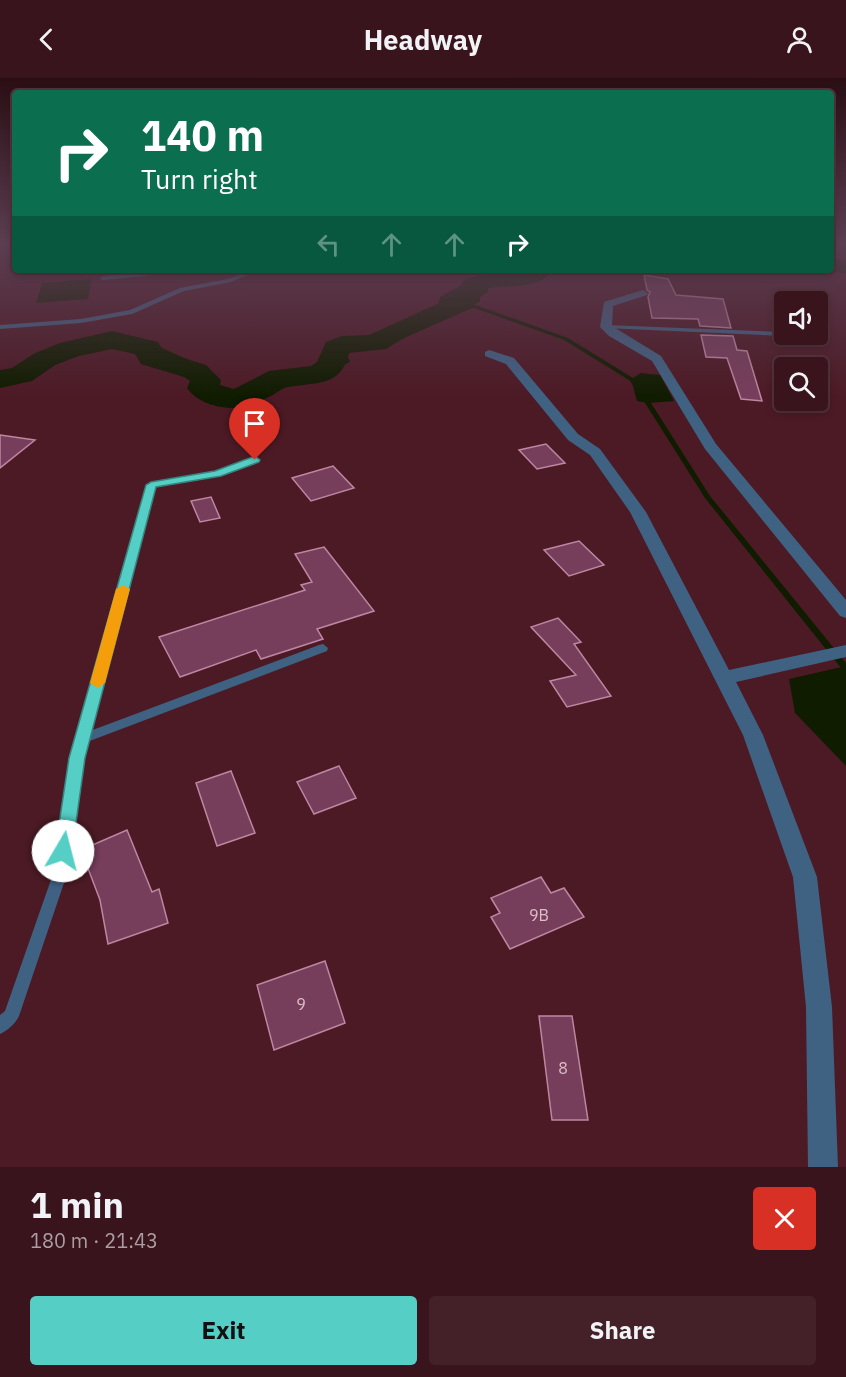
<!DOCTYPE html>
<html lang="en">
<head>
<meta charset="utf-8">
<style>
	:root { --surface:#39141c; --page:#442129; --text:#f1f3f6; --muted:#ab9ea3; --line:#53333b; --accent:#55cec5 }
	body { margin:0; font-family:"IBM Plex Sans",sans-serif; background:var(--page); color:var(--text); height:100vh; display:flex; flex-direction:column; font-size:22px; white-space:nowrap }
	* { box-sizing:border-box; margin:0 }
	p { font-size:20px; color:var(--muted) }
	.icon { flex:none; width:33px; height:33px; fill:none; stroke:currentColor; stroke-width:2; stroke-linecap:round; stroke-linejoin:round }
	.map { position:relative; height:1089px; overflow:hidden }
	.details { display:flex; flex-direction:column; background:var(--surface); flex:1 }
	.details>* { flex:none }
	.banner { position:absolute; left:12px; top:12px; width:822px; height:183px; border-radius:6px; box-shadow:0 3px 9px #0003,0 0 0 2px var(--line); background:#0b6e4f; color:#fff; overflow:hidden }
	.controls { position:absolute; left:774px; top:213px; display:grid; gap:12px }
	.controls a { display:grid; place-items:center; width:54px; height:54px; border-radius:6px; background:var(--surface); box-shadow:0 3px 9px #0003,0 0 0 2px var(--line); font-size:30px }
	.pin { position:absolute; display:grid; place-items:center; width:51px; height:51px; color:#fff; margin:-62px -26px; border-radius:50% 50% 50% 0; rotate:-45deg; box-shadow:0 0 6px #0007 }
	.pin .icon { rotate:45deg }
	.me { position:absolute; width:66px; margin:-33px; rotate:8deg; stroke-linejoin:round; filter:drop-shadow(0 0 4px #0008) }
	.turn { display:flex; align-items:center; gap:21px; height:126px; padding:0 30px; font-size:27px }
	.turn .icon { width:78px; height:78px; stroke-width:2.5 }
	.turn b { display:block; font-size:42px; line-height:51px }
	.lanes { display:flex; align-items:center; height:57px; padding:0 30px; background:#0003; justify-content:center; gap:30px; direction:ltr }
	.lanes .off { opacity:.35 }
	.round { display:grid; place-items:center; flex:none; width:63px; height:63px; border-radius:6px; background:var(--page) }
	.headline { display:flex; align-items:center; justify-content:space-between; height:102px; padding:0 30px }
	h1 { font-size:36px; font-weight:800; line-height:45px }
	.primary-button { display:flex; gap:12px; margin-top:auto; padding:12px 30px }
	.primary-button a { flex:1; height:69px; border-radius:6px; background:var(--accent); color:#111; font-size:24px; font-weight:800; line-height:69px; text-align:center }
	.primary-button a+a { background:var(--page); color:var(--text) }
	header { display:flex; justify-content:space-between; align-items:center; height:78px; padding:0 30px; background:var(--surface); font-size:27px; font-weight:800 }
	.map>svg:first-child { display:block }
	.water { fill:#101c00 }
	.lines { fill:none; stroke-linecap:round; stroke-linejoin:round }
	.stream { fill:#101c00; fill-rule:evenodd }
	.river { fill:#101c00; fill-rule:evenodd }
	.building { fill:#773e5c; stroke:#be86a1; stroke-width:1.5 }
	.path { stroke:#8c646c; stroke-width:2; stroke-dasharray:1 2; stroke-linecap:butt }
	.lane { fill:#3f6283; fill-rule:evenodd }
	.street { fill:#3f6283; fill-rule:evenodd }
	.route { fill:#55cec5; stroke:#378680; stroke-width:1.5 }
	.slow { fill:#f59e0b }
	.labels { text-anchor:middle; stroke-width:6; stroke-linejoin:round; paint-order:stroke }
	.near-number-label { font-size:16px; fill:#dcbec7 }
</style>
</head>
<body>
<header><svg class="icon" aria-label="back" viewBox="0 0 24 24"><path d="M15 5l-7 7 7 7"/></svg>Headway<svg class="icon" aria-label="person" viewBox="0 0 24 24"><circle cx="12" cy="8" r="4"/><path d="M4 21q1-7 8-7t8 7"/></svg></header>
<div class="map">
<svg width="846" height="1089" viewBox="0 0 846 1089">
	<rect width="100%" height="100%" fill="#4c1a25"/>
	<g class="water">
		<path d="M 487,196 L 530,199 L 511,200 L 488,210 L 488,214 L 480,219 L 480,223 L 473,227 L 473,230 L 413,252 L 388,268 L 383,269 L 363,260 L 385,252 L 423,232 L 438,228 L 440,219 L 478,198 Z"/>
		<path d="M 92,201 L 88,221 L 36,225 L 42,205 Z"/>
		<path d="M 138,264 L 160,269 L 206,290 L 210,295 C 193,299 140,285 135,267 Z"/>
		<path d="M 329,278 L 348,279 L 350,284 L 324,297 L 313,289 Z"/>
		<path d="M 641,295 L 660,297 L 674,323 L 649,325 L 637,323 L 631,301 Z"/>
		<path d="M 846,588 L 846,688 L 795,635 L 789,601 Z"/>
	</g>
	<g class="lines">
		<g class="stream">
			<path d="M 463,224 L 467,224 L 568,260 L 633,300 L 639,307 L 634,308 L 629,302 L 564,262 L 463,226 Z"/>
			<path d="M 643,315 L 646,317 L 710,418 L 846,585 L 846,590 L 841,590 L 705,420 L 640,317 Z"/>
		</g>
		<g class="river">
			<path d="M 831,181 L 846,181 L 846,195 L 822,193 L 831,192 Z"/>
			<path d="M 553,192 C 539,213 507,206 485,211 L 472,230 L 402,261 L 386,271 L 349,275 C 341,309 317,304 288,309 C 282,310 277,315 271,318 C 264,321 260,322 255,328 C 233,333 201,330 187,310 L 190,303 L 184,299 L 141,286 L 135,276 L 112,271 L 79,278 L 55,287 L 32,303 L 0,310 L 0,292 L 12,290 L 35,275 L 60,265 L 112,253 L 158,264 L 164,274 L 206,287 L 221,302 L 220,307 L 234,311 L 269,293 L 311,288 L 317,284 L 326,264 L 342,258 L 369,257 L 453,219 L 463,203 L 467,201 L 500,193 Z"/>
		</g>
	</g>
	<g class="building">
		<path d="M 644,197 L 668,201 L 676,217 L 723,221 L 731,250 L 700,248 L 698,241 L 652,240 L 648,219 L 650,214 L 647,212 Z"/>
		<path d="M 701,257 L 733,258 L 737,272 L 747,273 L 762,323 L 741,321 L 727,280 L 706,279 Z"/>
		<path d="M 0,357 L 35,362 L 0,390 Z"/>
		<path d="M 546,366 L 565,385 L 537,391 L 519,372 Z"/>
		<path d="M 333,388 L 354,410 L 311,423 L 292,400 Z"/>
		<path d="M 211,419 L 220,440 L 200,444 L 191,423 Z"/>
		<path d="M 579,463 L 604,487 L 569,498 L 544,472 Z"/>
		<path d="M 324,469 L 374,533 L 317,551 L 323,561 L 261,581 L 256,572 L 180,599 L 159,559 L 305,512 L 301,507 L 312,504 L 295,476 Z"/>
		<path d="M 558,540 L 581,564 L 574,566 L 611,618 L 567,629 L 550,603 L 576,597 L 531,549 Z"/>
		<path d="M 339,688 L 356,720 L 314,736 L 297,704 Z"/>
		<path d="M 231,693 L 255,755 L 217,768 L 196,705 Z"/>
		<path d="M 127,752 L 152,814 L 159,811 L 168,845 L 108,866 L 100,822 L 81,772 Z"/>
		<path d="M 541,799 L 551,815 L 564,810 L 584,839 L 510,871 L 491,839 L 500,835 L 491,820 Z"/>
		<path d="M 325,883 L 345,945 L 274,972 L 257,907 Z"/>
		<path d="M 539,938 L 572,938 L 588,1042 L 552,1042 Z"/>
	</g>
	<g class="lines">
		<path class="path" d="M 271,194 L 281,192"/>
		<g class="lane">
			<path d="M 148,192 L 155,192 L 146,198 L 103,202 L 100,200 L 103,198 L 145,194 Z"/>
			<path d="M 251,192 L 259,192 L 231,204 L 184,213 L 132,236 L 81,245 L 0,251 L 0,247 L 81,241 L 130,232 L 180,210 L 228,201 Z"/>
			<path d="M 606,247 L 784,254 L 784,256 L 787,256 L 784,258 L 604,250 L 603,249 Z"/>
			<path d="M 255,380 L 258,380 L 258,384 L 217,399 L 155,409 L 90,653 L 319,567 L 323,566 L 328,570 L 327,573 L 87,664 L 83,680 L 67,796 L 19,938 C 15,946 8,952 0,956 L 0,937 L 5,933 L 53,796 L 71,680 L 147,407 L 151,404 L 215,394 Z"/>
		</g>
		<g class="street">
			<path d="M 643,212 L 648,215 L 647,217 L 613,228 L 612,248 L 661,278 L 716,366 L 846,522 L 846,540 L 840,538 L 705,371 L 652,283 L 609,258 L 600,249 L 604,224 Z"/>
			<path d="M 489,272 L 514,280 L 578,356 L 600,371 L 646,434 L 729,592 L 846,567 L 846,579 L 736,604 L 763,657 L 817,799 L 832,929 L 838,1089 L 808,1089 L 806,929 L 793,799 L 743,657 L 630,434 L 590,377 L 568,362 L 506,286 L 485,278 L 485,274 Z"/>
		</g>
	</g>
	<linearGradient id="sky" x2="0" y2="1"><stop stop-color="#2a0e14"/><stop offset="0.52" stop-color="#5b3e51"/><stop offset="1" stop-color="#5b3e51" stop-opacity="0"/></linearGradient>
	<rect width="846" height="318" fill="url(#sky)"/>
	<path class="route" d="M 255,378 L 260,382 L 259,384 L 221,398 L 156,409 L 85,680 L 72,773 L 70,778 L 63,780 L 57,778 L 55,773 L 69,680 L 146,407 L 151,404 L 215,393 Z"/>
	<path class="slow" d="M 123,507 L 130,511 L 105,605 L 98,610 L 90,605 L 116,511 Z"/>
	<g class="labels">
		<g class="near-number-label">
			<text x="539" y="843">9В</text>
			<text x="301" y="932">9</text>
			<text x="563" y="996">8</text>
		</g>
	</g>
</svg>
<div class="controls">
<a><svg class="icon" aria-label="sound" viewBox="0 0 24 24"><path d="M4 9h4l5-4v14l-5-4H4zM17 9q2 3 0 6"/></svg></a>
<a><svg class="icon" aria-label="search" viewBox="0 0 24 24"><circle cx="10" cy="10" r="6"/><path d="M15 15l6 6"/></svg></a>
</div>
<div class="pin" style="left:255px;top:382px;background:#d93025"><svg class="icon" aria-label="arrive" viewBox="0 0 24 24"><path d="M6 21V4h12l-3 4 3 4H6"/></svg></div>
<svg class="me" style="left:63px;top:773px" viewBox="-20 -20 40 40"><circle r="19" fill="#fff"/><path d="M0-13L10 11 0 6-10 11z" fill="#55cec5"/></svg>
<div class="banner">
<div class="turn"><svg class="icon" aria-label="right" viewBox="0 0 24 24"><path d="M7 20v-9h11M14 6l5 5-5 5"/></svg><div><b>140 m</b>Turn right</div></div>
<div class="lanes"><svg class="icon off" aria-label="left" viewBox="0 0 24 24"><path d="M17 20v-9H6M10 6l-5 5 5 5"/></svg><svg class="icon off" aria-label="ahead" viewBox="0 0 24 24"><path d="M12 20V5M6 11l6-6 6 6"/></svg><svg class="icon off" aria-label="ahead" viewBox="0 0 24 24"><path d="M12 20V5M6 11l6-6 6 6"/></svg><svg class="icon" aria-label="right" viewBox="0 0 24 24"><path d="M7 20v-9h11M14 6l5 5-5 5"/></svg></div>
</div>
</div>
<section class="details">
<div class="headline"><div><h1>1 min</h1><p>180 m · 21:43</p></div><a class="round" style="background:#d93025;color:#fff"><svg class="icon" aria-label="close" viewBox="0 0 24 24"><path d="M6 6l12 12M18 6L6 18"/></svg></a></div>
<div class="primary-button"><a>Exit</a><a>Share</a></div>
</section>
</body>
</html>
